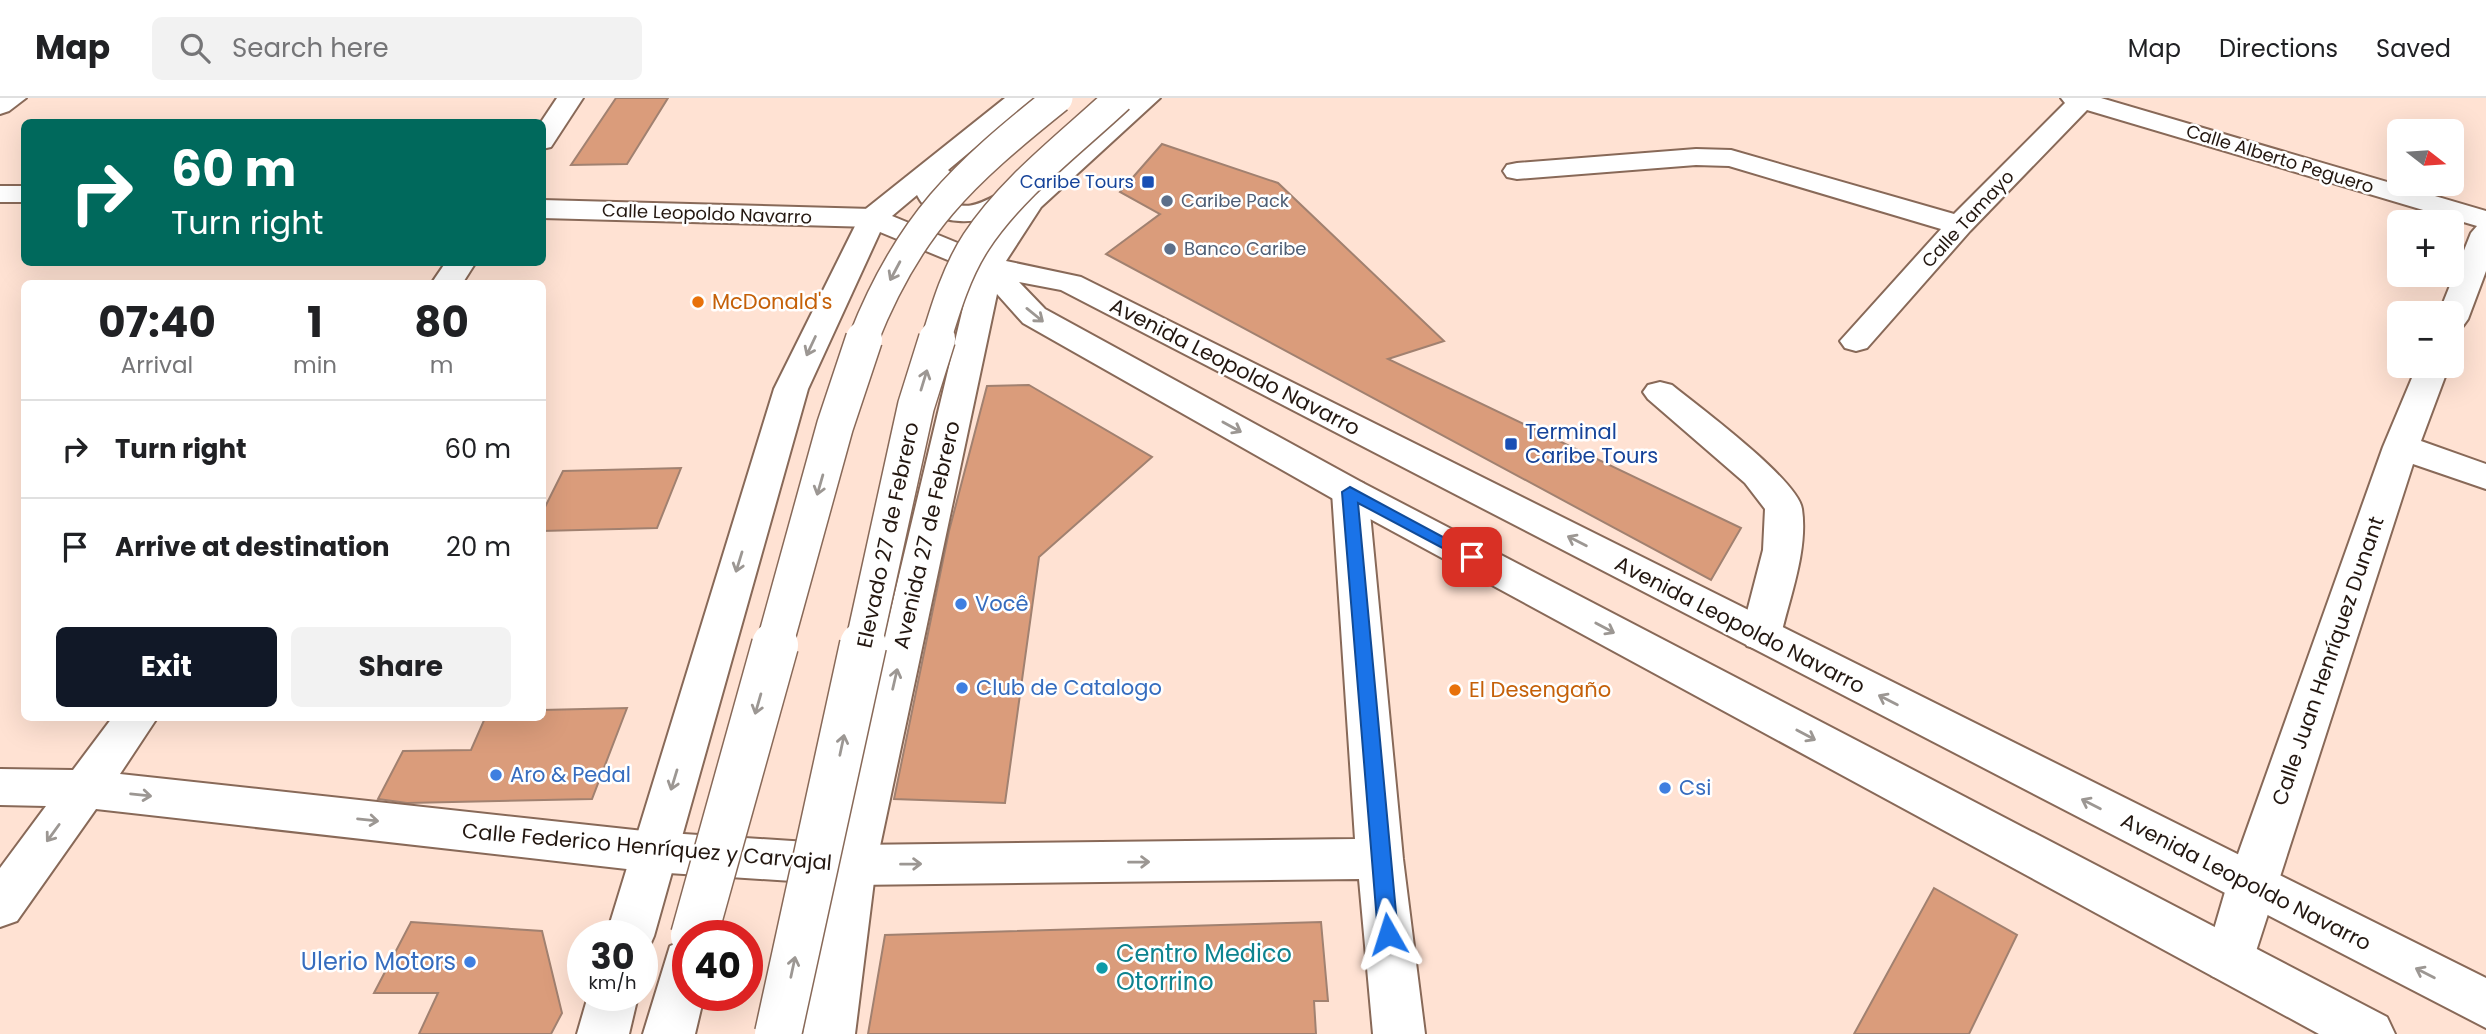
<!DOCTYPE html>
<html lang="en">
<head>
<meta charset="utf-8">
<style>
	:root { --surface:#fff; --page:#f2f2f2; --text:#202124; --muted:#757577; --line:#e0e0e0; --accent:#111827 }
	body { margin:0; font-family:Poppins,sans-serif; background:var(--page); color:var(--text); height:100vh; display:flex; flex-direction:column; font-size:26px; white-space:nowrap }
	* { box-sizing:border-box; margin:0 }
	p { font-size:23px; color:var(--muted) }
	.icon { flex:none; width:38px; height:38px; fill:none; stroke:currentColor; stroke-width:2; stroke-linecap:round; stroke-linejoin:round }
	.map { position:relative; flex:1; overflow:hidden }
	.details { position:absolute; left:21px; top:182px; width:525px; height:441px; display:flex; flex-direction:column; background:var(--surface); border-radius:10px; box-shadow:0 7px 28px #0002 }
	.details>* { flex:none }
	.hud { position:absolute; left:21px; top:21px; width:525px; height:147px; border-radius:10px; box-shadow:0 7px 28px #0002; background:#00695c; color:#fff; overflow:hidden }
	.needle { width:46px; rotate:107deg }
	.tools { position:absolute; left:2387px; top:21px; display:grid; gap:14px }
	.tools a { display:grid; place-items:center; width:77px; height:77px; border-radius:10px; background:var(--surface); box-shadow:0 7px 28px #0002; font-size:35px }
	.speed { position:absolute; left:567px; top:822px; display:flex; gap:14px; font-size:35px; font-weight:700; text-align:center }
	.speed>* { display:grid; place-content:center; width:91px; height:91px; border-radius:50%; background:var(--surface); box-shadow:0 7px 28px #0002; line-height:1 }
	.speed small { font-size:18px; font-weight:400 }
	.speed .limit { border:10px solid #d22; background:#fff; color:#111 }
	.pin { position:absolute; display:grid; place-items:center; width:60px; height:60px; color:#fff; margin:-30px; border-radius:14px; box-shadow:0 4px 10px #0006 }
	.me { position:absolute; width:77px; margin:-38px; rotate:354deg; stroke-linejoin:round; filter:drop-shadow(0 0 5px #0008) }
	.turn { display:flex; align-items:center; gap:24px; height:147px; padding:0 35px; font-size:32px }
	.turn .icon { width:91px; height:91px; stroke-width:2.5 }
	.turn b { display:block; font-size:49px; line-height:60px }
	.eta { display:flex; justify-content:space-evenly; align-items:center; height:119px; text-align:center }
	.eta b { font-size:42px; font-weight:700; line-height:49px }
	.cta { display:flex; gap:14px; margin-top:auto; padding:14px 35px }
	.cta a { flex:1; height:80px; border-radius:10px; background:var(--accent); color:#fff; font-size:28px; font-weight:700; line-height:80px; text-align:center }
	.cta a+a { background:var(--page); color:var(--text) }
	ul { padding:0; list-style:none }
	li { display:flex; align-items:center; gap:21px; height:98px; padding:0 35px; border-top:2px solid var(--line) }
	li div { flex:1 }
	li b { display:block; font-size:26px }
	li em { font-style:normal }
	header { display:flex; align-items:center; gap:42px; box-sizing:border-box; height:98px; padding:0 35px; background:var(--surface); border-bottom:2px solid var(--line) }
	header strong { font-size:33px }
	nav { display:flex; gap:38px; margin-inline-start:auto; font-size:24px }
	.search { width:490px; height:63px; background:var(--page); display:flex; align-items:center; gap:18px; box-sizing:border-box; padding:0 24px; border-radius:10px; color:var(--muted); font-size:26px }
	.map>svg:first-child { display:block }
	.building { fill:#da9c7b; stroke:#a18170; stroke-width:2 }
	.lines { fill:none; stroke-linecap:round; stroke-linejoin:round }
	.minor-casing { stroke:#886958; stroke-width:4 }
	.major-casing { stroke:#886958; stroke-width:4 }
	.highway-casing { stroke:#886958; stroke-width:4 }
	.minor { fill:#fff; fill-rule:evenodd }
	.major { fill:#fff; fill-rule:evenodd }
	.highway { fill:#fff; fill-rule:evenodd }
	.highway-bridge-far2-casing { stroke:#886958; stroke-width:32; stroke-linecap:butt }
	.highway-bridge-far1-casing { stroke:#886958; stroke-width:39; stroke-linecap:butt }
	.highway-bridge-casing { stroke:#886958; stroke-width:49; stroke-linecap:butt }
	.highway-bridge-far2 { stroke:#fff; stroke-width:29 }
	.highway-bridge-far1 { stroke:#fff; stroke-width:36 }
	.highway-bridge { stroke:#fff; stroke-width:46 }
	.oneway { stroke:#9c9793 }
	.route { fill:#1a73e8; stroke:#114b97; stroke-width:2 }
	.transit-dot { fill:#1a4fb4; stroke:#fff; stroke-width:2.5 }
	.service-dot { fill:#5c6f8a; stroke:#fff; stroke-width:2.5 }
	.food-dot { fill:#e8710a; stroke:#fff; stroke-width:2.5 }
	.shop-dot { fill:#3f7fe0; stroke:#fff; stroke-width:2.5 }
	.culture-dot { fill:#0f9aa8; stroke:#fff; stroke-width:2.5 }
	.labels { text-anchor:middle; stroke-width:5; stroke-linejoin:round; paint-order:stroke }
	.far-street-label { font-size:18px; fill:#231710; stroke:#fff }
	.far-transit-label { font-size:18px; fill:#164399; stroke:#fff; text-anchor:end }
	.far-service-label { font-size:18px; fill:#4e5e75; stroke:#fff; text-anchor:start }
	.food-label { font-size:21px; fill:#c56008; stroke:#fff; text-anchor:start }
	.street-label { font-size:21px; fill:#231710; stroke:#fff }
	.transit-label { font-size:21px; fill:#164399; stroke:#fff; text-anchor:start }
	.shop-label { font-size:21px; fill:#366cbe; stroke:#fff; text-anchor:start }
	.near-culture-label { font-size:24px; fill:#0d838f; stroke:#fff; text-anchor:start }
	.near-shop-label { font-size:24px; fill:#366cbe; stroke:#fff; text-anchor:end }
</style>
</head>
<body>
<header>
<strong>Map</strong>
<div class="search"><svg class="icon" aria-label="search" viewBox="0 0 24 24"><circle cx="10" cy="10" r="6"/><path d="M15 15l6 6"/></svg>Search here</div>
<nav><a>Map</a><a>Directions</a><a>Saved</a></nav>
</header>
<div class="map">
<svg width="2486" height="936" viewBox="0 0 2486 936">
	<rect width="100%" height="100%" fill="#ffe2d3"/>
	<g class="building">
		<path d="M 616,0 L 668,0 L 627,66 L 571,67 Z"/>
		<path d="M 1162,46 L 1278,85 L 1444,243 L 1388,261 L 1741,430 L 1711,482 L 1106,156 L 1160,116 L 1120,94 Z"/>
		<path d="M 1029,287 L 1152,359 L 1039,459 L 1005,705 L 894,701 L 949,433 L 987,288 Z"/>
		<path d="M 681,370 L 657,430 L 542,433 L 542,415 L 563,373 Z"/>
		<path d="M 627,610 L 592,701 L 407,705 L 378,701 L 403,653 L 471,652 L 485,620 L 542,620 L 542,612 Z"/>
		<path d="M 1934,790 L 2017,837 L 1969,936 L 1854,936 Z"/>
		<path d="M 411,824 L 542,833 L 562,915 L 551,936 L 419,936 L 438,895 L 374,895 Z"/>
		<path d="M 1321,824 L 1328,903 L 1314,903 L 1316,936 L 868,936 L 885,837 Z"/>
	</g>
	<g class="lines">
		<g class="minor-casing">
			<g id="minor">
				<path d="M 557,0 L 583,0 L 551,49 L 542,51 L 541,24 Z"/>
				<path d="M 2061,0 L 2101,0 L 2486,113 L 2486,173 L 2468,221 L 2463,228 L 2452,230 L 2452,215 L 2439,215 L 2471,135 L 2477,128 L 2087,12 L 1970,133 L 1867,250 L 1856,253 L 1845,250 L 1840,243 L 1941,131 L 1729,68 L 1696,67 L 1517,81 L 1507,79 L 1503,73 L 1507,67 L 1517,65 L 1696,51 L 1731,52 L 1954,116 L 2065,5 Z"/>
				<rect x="0" y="88" width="24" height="16"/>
				<path d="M 542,102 L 872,111 L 882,114 L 886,120 L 882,126 L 872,129 L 542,120 Z"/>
				<path d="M 446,164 L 476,164 L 462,186 L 431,186 Z"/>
				<path d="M 2417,268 L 2449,268 L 2421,343 L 2486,366 L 2486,391 L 2413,366 L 2248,878 L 2230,885 L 2212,878 L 2205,862 L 2227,787 L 2383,349 Z"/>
				<path d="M 1660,284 L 1672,287 C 1698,308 1798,382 1802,411 C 1808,452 1790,498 1781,537 L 1775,548 L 1761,552 L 1747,548 L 1741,537 L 1763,452 L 1765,411 L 1745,385 L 1648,301 L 1643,294 L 1648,287 Z"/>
				<path d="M 1350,382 L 1363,385 L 1368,394 L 1403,761 L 1425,936 L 1373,936 L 1359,781 L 853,787 L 653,774 L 96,711 L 17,823 L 0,829 L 0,770 L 46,708 L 0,707 L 0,671 L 73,672 L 112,620 L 157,620 L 120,676 L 653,734 L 853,747 L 1355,741 L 1332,394 L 1337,385 Z"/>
			</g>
		</g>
		<g class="major-casing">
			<g id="major">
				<path d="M 0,0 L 26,0 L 9,13 L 0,16 Z"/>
				<path d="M 1005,0 L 1034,0 L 948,72 L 956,79 L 945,97 C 971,129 1007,79 1034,86 L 1132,0 L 1160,0 L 1041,109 L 1006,163 L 1081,179 L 2486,880 L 2486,930 L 1061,192 L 1019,184 L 1045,211 L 1363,385 L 2387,919 L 2395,936 L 2319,936 L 1337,403 L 1023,225 L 997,196 L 876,767 L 855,936 L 803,936 L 830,767 L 972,172 L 880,134 L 808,291 L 654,838 L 647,854 L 642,855 L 642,838 L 606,838 L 774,291 L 862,114 ZM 917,97 C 935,132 978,126 1010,113 L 982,155 L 892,118 Z"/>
				<path d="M 588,898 L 638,898 L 629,936 L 577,936 Z"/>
			</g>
		</g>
		<g class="highway-casing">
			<path id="highway" d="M 688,841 L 688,898 L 704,898 L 695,936 L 643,936 L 670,848 Z"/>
		</g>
		<use href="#minor" class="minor"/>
		<use href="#major" class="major"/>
		<use href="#highway" class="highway"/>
		<g class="highway-bridge-far2-casing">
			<g id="highway-bridge-far2">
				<path d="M 863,242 C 909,125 962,77 1058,0"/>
				<path d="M 936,242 C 946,209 957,173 976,144 C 1012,89 1071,45 1119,0"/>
			</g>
		</g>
		<g class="highway-bridge-far1-casing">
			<g id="highway-bridge-far1">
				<path d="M 774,549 L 835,328 L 864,241"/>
				<path d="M 863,549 L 916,308 L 937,241"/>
			</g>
		</g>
		<g class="highway-bridge-casing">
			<g id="highway-bridge">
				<path d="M 694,838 L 775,547"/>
				<path d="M 778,936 L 863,547"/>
			</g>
		</g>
		<use href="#highway-bridge-far2" class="highway-bridge-far2"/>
		<use href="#highway-bridge-far1" class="highway-bridge-far1"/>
		<use href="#highway-bridge" class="highway-bridge"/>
	</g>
	<defs><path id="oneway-shaft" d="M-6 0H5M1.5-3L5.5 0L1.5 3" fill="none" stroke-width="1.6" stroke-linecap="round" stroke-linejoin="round" transform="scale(1.75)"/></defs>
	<g class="oneway">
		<use href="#oneway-shaft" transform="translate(895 173) rotate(118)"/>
		<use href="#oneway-shaft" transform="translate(1035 217) rotate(39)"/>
		<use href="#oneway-shaft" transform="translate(811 248) rotate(115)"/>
		<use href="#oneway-shaft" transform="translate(924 282) rotate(-73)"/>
		<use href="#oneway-shaft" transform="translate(1232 329) rotate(29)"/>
		<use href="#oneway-shaft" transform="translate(820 387) rotate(106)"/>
		<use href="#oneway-shaft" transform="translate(1577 443) rotate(-153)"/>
		<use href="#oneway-shaft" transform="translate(739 464) rotate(107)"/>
		<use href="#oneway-shaft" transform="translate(1605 530) rotate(28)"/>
		<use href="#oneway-shaft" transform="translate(895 581) rotate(-77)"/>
		<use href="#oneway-shaft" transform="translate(1888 602) rotate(-153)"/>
		<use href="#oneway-shaft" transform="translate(758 606) rotate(106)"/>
		<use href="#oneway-shaft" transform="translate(1806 637) rotate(28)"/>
		<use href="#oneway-shaft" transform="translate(842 647) rotate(-78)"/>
		<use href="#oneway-shaft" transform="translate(674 682) rotate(107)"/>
		<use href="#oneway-shaft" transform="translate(141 697) rotate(6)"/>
		<use href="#oneway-shaft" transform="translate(2091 706) rotate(-153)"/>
		<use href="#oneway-shaft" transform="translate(368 722) rotate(6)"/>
		<use href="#oneway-shaft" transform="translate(53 735) rotate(126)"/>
		<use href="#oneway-shaft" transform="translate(1139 764) rotate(-1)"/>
		<use href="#oneway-shaft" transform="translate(911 766) rotate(-1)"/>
		<use href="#oneway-shaft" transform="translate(793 869) rotate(-78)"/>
		<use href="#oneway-shaft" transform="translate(2425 875) rotate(-153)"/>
	</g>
	<path class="route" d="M 1350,389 L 1480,459 L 1472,465 L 1467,463 L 1358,405 L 1398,836 L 1395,843 L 1388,845 L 1381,843 L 1378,836 L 1342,394 Z"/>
	<g class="transit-dot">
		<rect x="1141" y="77" width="14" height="14" rx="3.5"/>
		<rect x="1504" y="339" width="14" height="14" rx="3.5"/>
	</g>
	<g class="service-dot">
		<circle cx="1167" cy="103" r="7"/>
		<circle cx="1170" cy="151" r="7"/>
	</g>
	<g class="food-dot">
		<circle cx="698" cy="204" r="7"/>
		<circle cx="1455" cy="592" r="7"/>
	</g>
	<g class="shop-dot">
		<circle cx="961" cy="506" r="7"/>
		<circle cx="962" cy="590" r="7"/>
		<circle cx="496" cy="677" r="7"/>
		<circle cx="1665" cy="690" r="7"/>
		<circle cx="470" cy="864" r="7"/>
	</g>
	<circle class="culture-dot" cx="1102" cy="870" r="7"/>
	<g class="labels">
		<g class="far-street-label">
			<text transform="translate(2280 61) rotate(17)" y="6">Calle Alberto Peguero</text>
			<text transform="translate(707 116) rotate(2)" y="6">Calle Leopoldo Navarro</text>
			<text transform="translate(1968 121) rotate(-47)" y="6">Calle Tamayo</text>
		</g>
		<g class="far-transit-label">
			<text x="1134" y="90">Caribe Tours</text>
		</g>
		<g class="far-service-label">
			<text x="1181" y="109">Caribe Pack</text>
			<text x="1184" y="157">Banco Caribe</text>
		</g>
		<g class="food-label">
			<text x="712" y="211">McDonald's</text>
			<text x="1469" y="599">El Desengaño</text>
		</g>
		<g class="street-label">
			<text transform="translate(1235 269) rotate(27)" y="7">Avenida Leopoldo Navarro</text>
			<text transform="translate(888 437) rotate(-78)" y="7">Elevado 27 de Febrero</text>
			<text transform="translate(927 437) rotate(-77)" y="7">Avenida 27 de Febrero</text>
			<text transform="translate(1740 527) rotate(27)" y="7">Avenida Leopoldo Navarro</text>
			<text transform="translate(2328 563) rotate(-71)" y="7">Calle Juan Henríquez Dunant</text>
			<text transform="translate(647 749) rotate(5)" y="7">Calle Federico Henríquez y Carvajal</text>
			<text transform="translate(2246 784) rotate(27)" y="7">Avenida Leopoldo Navarro</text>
		</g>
		<g class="transit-label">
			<text x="1525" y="341">Terminal<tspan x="1525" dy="24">Caribe Tours</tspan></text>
		</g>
		<g class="shop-label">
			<text x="975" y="513">Você</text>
			<text x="976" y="597">Club de Catalogo</text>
			<text x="510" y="684">Aro &amp; Pedal</text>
			<text x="1679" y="697">Csi</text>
		</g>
		<g class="near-culture-label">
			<text x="1116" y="864">Centro Medico<tspan x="1116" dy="28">Otorrino</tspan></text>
		</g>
		<g class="near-shop-label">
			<text x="456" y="872">Ulerio Motors</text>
		</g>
	</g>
</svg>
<div class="tools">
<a><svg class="needle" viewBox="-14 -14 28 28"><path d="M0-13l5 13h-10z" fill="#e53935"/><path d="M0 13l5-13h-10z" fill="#757577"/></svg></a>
<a>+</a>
<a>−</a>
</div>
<div class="speed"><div>30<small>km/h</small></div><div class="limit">40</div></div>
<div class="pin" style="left:1472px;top:459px;background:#d93025"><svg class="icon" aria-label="arrive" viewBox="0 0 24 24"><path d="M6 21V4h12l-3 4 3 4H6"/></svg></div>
<svg class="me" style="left:1388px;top:836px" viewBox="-20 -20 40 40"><path d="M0-17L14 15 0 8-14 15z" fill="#1a73e8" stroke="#fff" stroke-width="4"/></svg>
<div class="hud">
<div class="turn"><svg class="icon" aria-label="right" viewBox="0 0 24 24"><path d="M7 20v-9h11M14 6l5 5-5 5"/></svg><div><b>60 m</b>Turn right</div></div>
</div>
<section class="details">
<div class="eta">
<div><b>07:40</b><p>Arrival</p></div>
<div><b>1</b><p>min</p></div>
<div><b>80</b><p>m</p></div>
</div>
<ul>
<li><svg class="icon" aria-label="right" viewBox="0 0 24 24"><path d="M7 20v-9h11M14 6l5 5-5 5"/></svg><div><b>Turn right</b></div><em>60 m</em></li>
<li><svg class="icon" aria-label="arrive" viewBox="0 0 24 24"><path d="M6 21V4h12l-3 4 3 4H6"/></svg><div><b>Arrive at destination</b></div><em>20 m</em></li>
</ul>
<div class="cta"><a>Exit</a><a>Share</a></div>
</section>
</div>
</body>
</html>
